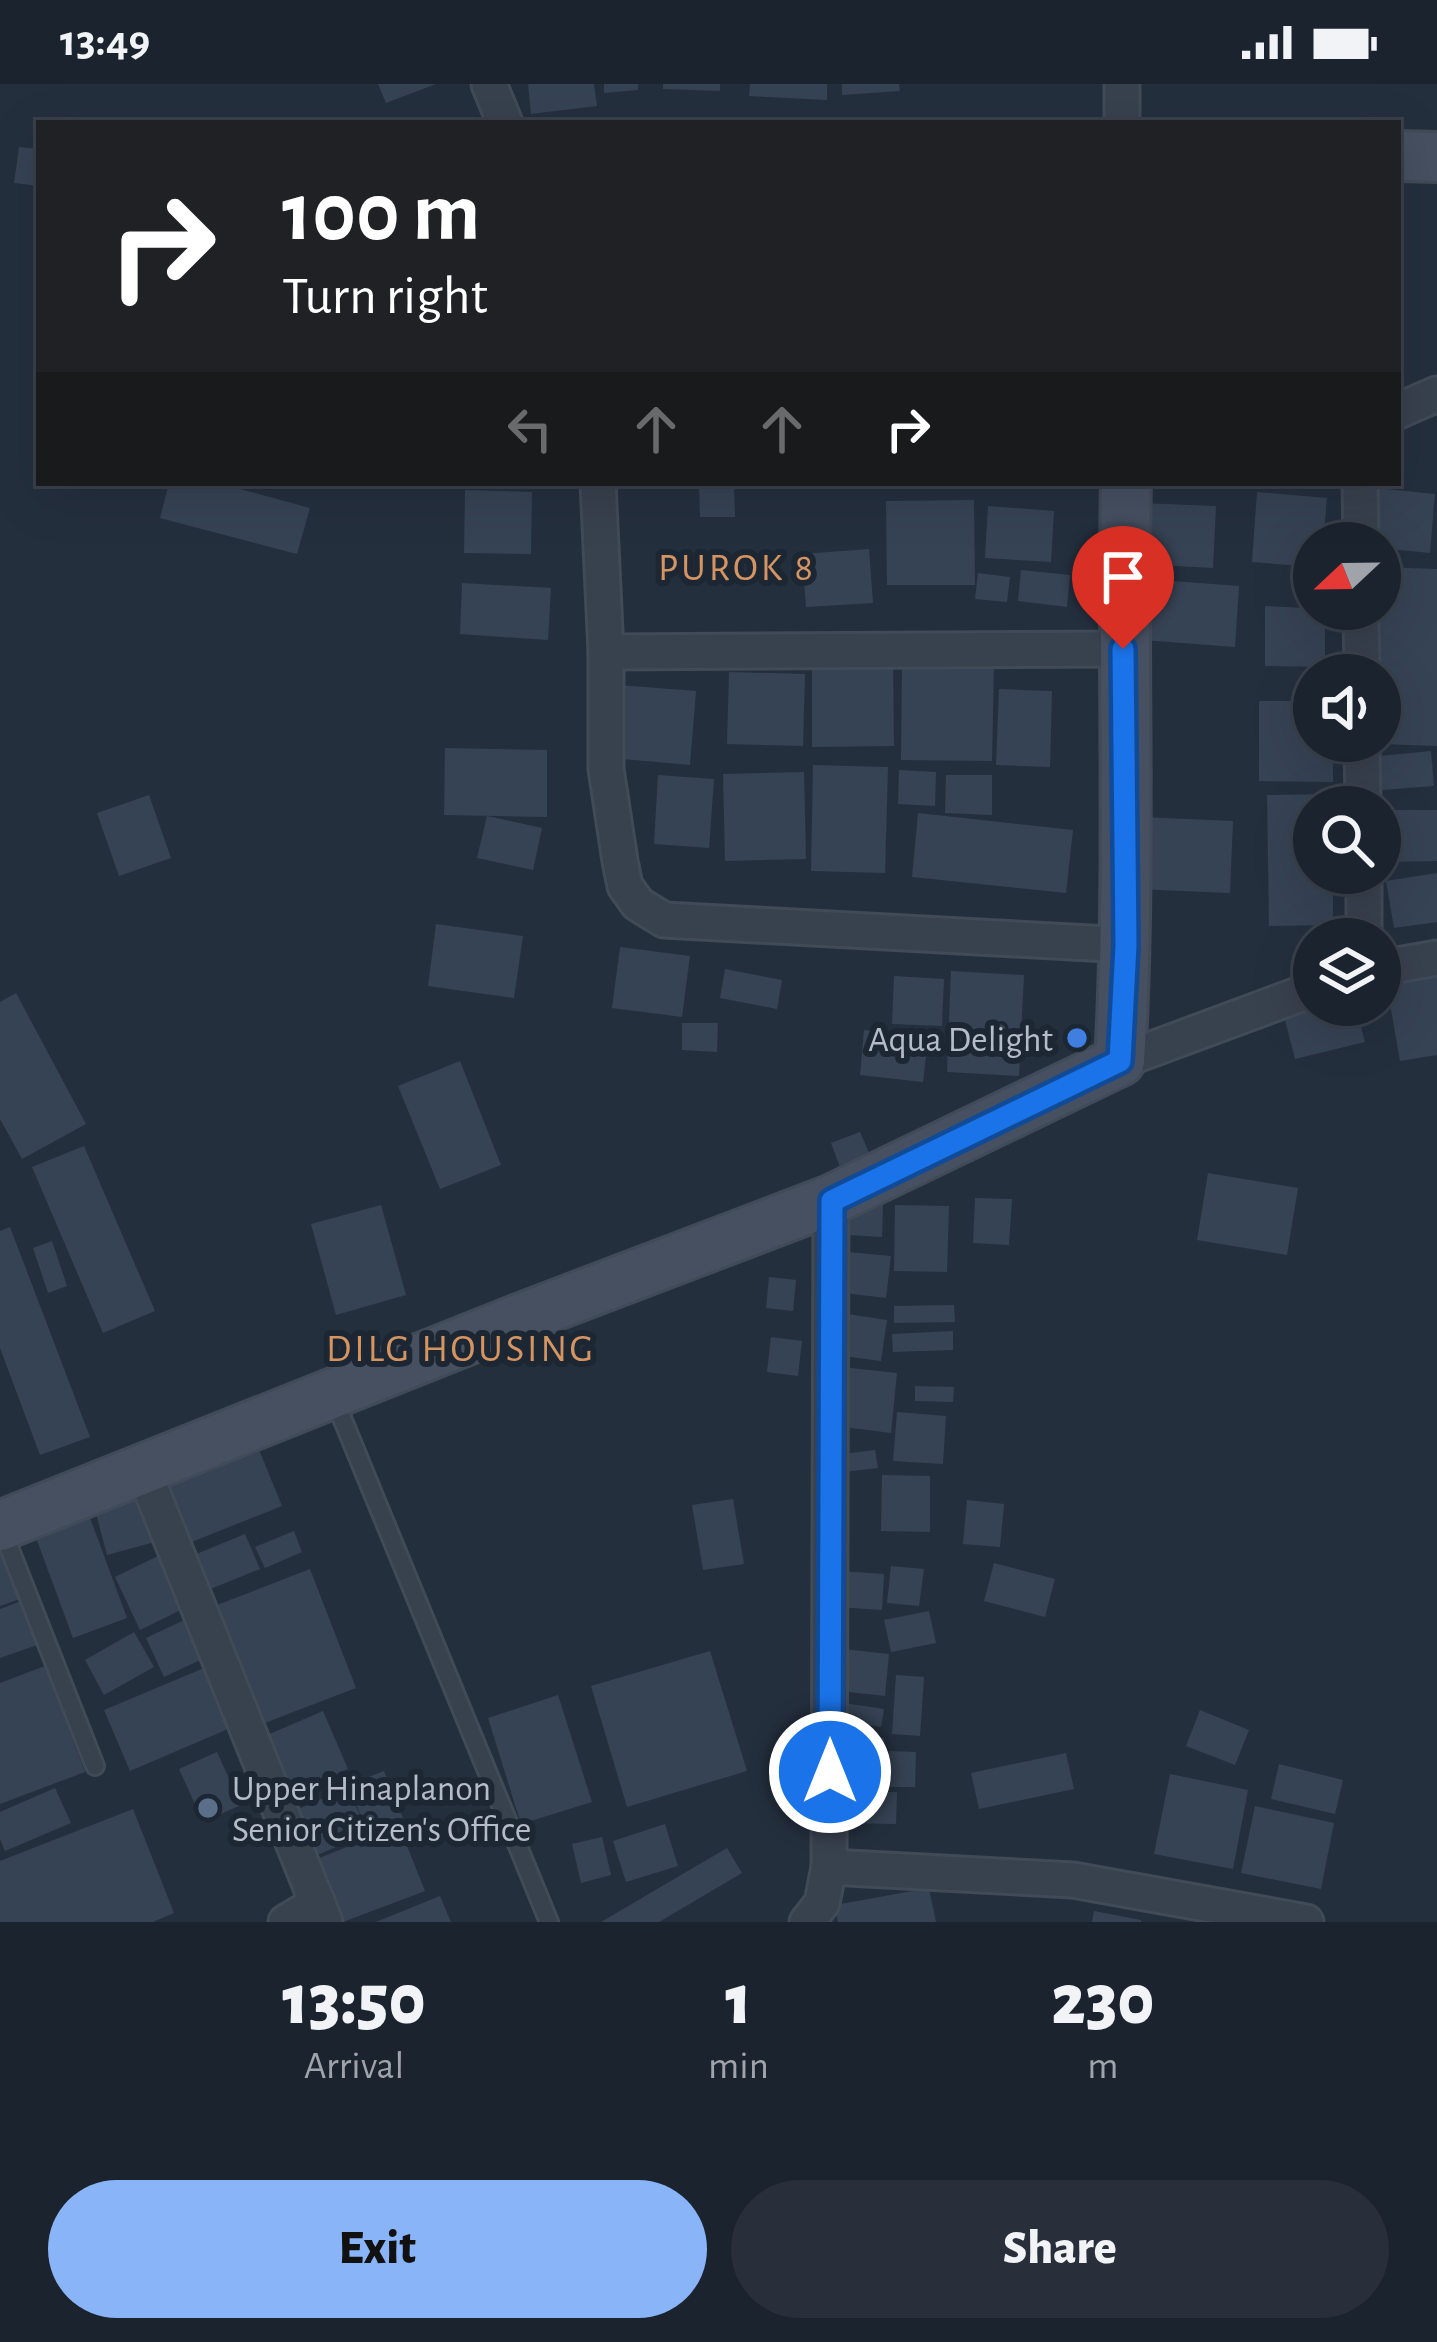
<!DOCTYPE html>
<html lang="en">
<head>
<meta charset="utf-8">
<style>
	:root { --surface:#1b232e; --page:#282f3a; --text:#f1f3f6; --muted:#a0a4aa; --line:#39404a; --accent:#8ab4f8 }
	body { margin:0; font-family:"Alegreya Sans",sans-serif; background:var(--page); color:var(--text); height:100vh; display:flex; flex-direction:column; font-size:45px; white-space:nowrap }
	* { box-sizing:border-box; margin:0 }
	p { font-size:39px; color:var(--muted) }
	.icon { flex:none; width:66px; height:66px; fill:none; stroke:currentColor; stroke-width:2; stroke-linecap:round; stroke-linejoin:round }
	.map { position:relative; height:1838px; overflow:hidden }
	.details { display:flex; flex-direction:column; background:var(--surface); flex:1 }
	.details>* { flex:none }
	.guide { position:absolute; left:36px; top:36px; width:1365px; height:366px; border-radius:0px; box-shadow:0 12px 48px #0002,0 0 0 3px var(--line); background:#202124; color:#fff; overflow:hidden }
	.needle { width:78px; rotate:248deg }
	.tools { position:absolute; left:1293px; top:438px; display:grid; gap:24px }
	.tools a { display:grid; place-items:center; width:108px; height:108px; border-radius:50%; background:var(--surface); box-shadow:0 12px 48px #0002,0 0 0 3px var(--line); font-size:60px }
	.pin { position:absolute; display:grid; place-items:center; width:102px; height:102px; color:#fff; margin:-123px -51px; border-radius:50% 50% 50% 0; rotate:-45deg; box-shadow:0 0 12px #0007 }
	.pin .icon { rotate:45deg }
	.me { position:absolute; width:132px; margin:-66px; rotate:0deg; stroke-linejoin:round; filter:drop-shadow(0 0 9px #0008) }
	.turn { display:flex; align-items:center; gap:42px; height:252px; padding:0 48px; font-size:54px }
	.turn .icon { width:156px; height:156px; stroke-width:2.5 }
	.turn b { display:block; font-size:84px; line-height:102px }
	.lanes { display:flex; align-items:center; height:114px; padding:0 48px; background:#0003; justify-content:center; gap:60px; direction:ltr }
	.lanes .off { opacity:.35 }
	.eta { display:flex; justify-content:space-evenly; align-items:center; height:204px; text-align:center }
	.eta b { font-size:72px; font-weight:800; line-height:84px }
	.action { display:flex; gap:24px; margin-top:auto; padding:24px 48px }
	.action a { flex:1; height:138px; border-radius:72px; background:var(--accent); color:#111; font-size:48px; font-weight:800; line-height:138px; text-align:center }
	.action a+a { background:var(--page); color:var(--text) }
	.status { display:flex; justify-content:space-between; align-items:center; height:84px; padding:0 60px; background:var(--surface); direction:ltr }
	.status svg { height:33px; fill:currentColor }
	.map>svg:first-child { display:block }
	.building { fill:#364354 }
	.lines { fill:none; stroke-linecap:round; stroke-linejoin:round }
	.lane-casing { stroke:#414a57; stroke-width:22 }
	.street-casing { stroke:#414a57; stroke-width:39 }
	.secondary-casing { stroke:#414a57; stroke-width:54 }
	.lane { stroke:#38414e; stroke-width:16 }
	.street { stroke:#38414e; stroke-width:33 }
	.secondary { stroke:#465061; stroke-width:48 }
	.route-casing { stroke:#114b97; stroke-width:30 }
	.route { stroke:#1a73e8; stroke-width:21 }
	.shop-dot { fill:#3f7fe0; stroke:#1d2633; stroke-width:4.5 }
	.service-dot { fill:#5c6f8a; stroke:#1d2633; stroke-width:4.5 }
	.labels { text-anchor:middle; stroke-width:12; stroke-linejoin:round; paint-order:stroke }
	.poi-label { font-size:36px; fill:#b4bcc9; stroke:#1d2633; text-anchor:end }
	.neighbourhood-label { font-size:39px; letter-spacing:3px; fill:#d59563; stroke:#1d2633 }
</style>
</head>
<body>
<div class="status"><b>13:49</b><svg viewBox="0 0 49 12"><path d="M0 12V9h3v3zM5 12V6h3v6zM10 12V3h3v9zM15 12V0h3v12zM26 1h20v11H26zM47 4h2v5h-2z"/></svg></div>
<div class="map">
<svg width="1437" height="1838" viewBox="0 0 1437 1838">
	<rect width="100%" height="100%" fill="#242f3e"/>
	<g class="building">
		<path d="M 378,0 L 436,0 L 386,19 Z"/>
		<path d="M 528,0 L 594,0 L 597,22 L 531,30 Z"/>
		<path d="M 604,0 L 638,0 L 638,6 L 604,9 Z"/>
		<path d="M 663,0 L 720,0 L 720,7 L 663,5 Z"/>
		<path d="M 750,0 L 827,0 L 827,16 L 749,12 Z"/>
		<path d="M 842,0 L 899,0 L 900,7 L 842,11 Z"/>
		<path d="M 19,63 L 39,65 L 39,102 L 14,99 Z"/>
		<path d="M 169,399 L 218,399 L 310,424 L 297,470 L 160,434 Z"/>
		<path d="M 699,399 L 734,399 L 735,433 L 700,433 Z"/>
		<path d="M 1376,404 L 1435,410 L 1430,469 L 1380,464 L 1380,459 L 1371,459 Z"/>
		<path d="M 465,406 L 532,408 L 531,470 L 464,469 Z"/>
		<path d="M 1257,408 L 1327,414 L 1323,459 L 1314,459 L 1314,483 L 1252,478 Z"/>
		<path d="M 974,416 L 975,501 L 887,501 L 886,417 Z"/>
		<path d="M 1140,419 L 1216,422 L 1213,484 L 1138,480 Z"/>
		<path d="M 988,422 L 1054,427 L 1051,478 L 985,474 Z"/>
		<path d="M 869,465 L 873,519 L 806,523 L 802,470 Z"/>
		<path d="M 1380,483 L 1437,485 L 1437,662 L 1380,660 L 1380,591 L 1373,591 Z"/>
		<path d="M 1021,486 L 1070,491 L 1067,523 L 1018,517 Z"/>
		<path d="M 978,489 L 1010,493 L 1007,518 L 975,515 Z"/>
		<path d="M 1147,495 L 1239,502 L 1235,563 L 1143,556 Z"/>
		<path d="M 462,499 L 551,504 L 548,556 L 460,550 Z"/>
		<path d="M 1265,522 L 1325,525 L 1325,583 L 1265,582 Z"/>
		<path d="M 902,578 L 994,580 L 992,677 L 901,676 Z"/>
		<path d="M 893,579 L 894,662 L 812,663 L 812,580 Z"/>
		<path d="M 729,588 L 805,590 L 803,662 L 727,660 Z"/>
		<path d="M 618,601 L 696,607 L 690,681 L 612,674 Z"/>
		<path d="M 999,605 L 1052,607 L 1050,683 L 996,681 Z"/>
		<path d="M 1259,617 L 1314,617 L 1314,657 L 1333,657 L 1333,698 L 1259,697 Z"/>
		<path d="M 445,664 L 547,666 L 547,733 L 444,731 Z"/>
		<path d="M 1431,667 L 1434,702 L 1382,706 L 1379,672 Z"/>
		<path d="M 813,681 L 888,683 L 885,789 L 811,787 Z"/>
		<path d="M 899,686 L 936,688 L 935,722 L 898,720 Z"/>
		<path d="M 804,688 L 806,775 L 725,777 L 723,690 Z"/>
		<path d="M 658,691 L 714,695 L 709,764 L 654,760 Z"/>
		<path d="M 946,691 L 992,691 L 992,731 L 945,729 Z"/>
		<path d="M 1331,710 L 1331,723 L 1314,723 L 1314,789 L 1333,789 L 1333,841 L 1269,842 L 1267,711 Z"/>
		<path d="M 149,711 L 171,774 L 119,792 L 97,729 Z"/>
		<path d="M 1380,726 L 1437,726 L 1437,777 L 1380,778 Z"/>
		<path d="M 918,729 L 1073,746 L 1066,809 L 912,793 Z"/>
		<path d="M 487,732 L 542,744 L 533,786 L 477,774 Z"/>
		<path d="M 1139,733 L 1233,737 L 1230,809 L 1136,805 Z"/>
		<path d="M 1437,789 L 1437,838 L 1394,844 L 1386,797 Z"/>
		<path d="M 436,840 L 523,852 L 514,914 L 428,902 Z"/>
		<path d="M 620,863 L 690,872 L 682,933 L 612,924 Z"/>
		<path d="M 1437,883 L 1437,971 L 1400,977 L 1385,891 Z"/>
		<path d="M 725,885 L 782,896 L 777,925 L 720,914 Z"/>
		<path d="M 951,887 L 1024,891 L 1019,992 L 947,988 Z"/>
		<path d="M 894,892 L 944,895 L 942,942 L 892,940 Z"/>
		<path d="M 16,909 L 86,1040 L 22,1075 L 0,1035 L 0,918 Z"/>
		<path d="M 1328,921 L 1355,921 L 1365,958 L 1295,975 L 1284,932 Z"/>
		<path d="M 682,939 L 718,939 L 717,968 L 682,966 Z"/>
		<path d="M 864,946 L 928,953 L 923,998 L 860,991 Z"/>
		<path d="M 460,977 L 501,1081 L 440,1105 L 398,1002 Z"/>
		<path d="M 860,1048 L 870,1071 L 840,1083 L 831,1059 Z"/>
		<path d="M 84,1062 L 155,1227 L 103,1249 L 32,1083 Z"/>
		<path d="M 1208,1089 L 1298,1104 L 1287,1171 L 1197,1156 Z"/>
		<path d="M 975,1114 L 1012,1115 L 1009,1161 L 973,1159 Z"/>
		<path d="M 848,1120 L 883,1121 L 882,1153 L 847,1151 Z"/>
		<path d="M 381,1121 L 406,1211 L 336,1231 L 311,1140 Z"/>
		<path d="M 895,1121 L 949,1122 L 947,1188 L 894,1187 Z"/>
		<path d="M 10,1143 L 90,1353 L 40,1371 L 0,1264 L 0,1147 Z"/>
		<path d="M 52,1157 L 67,1202 L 48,1209 L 33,1164 Z"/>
		<path d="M 848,1168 L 891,1172 L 886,1214 L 844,1209 Z"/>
		<path d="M 769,1193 L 796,1196 L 793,1227 L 766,1224 Z"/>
		<path d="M 954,1221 L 955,1238 L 894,1239 L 894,1222 Z"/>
		<path d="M 841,1229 L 887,1236 L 881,1277 L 835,1271 Z"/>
		<path d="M 953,1247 L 953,1266 L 893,1268 L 892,1250 Z"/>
		<path d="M 771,1253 L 802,1257 L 798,1292 L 767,1288 Z"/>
		<path d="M 842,1283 L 897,1289 L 891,1349 L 836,1342 Z"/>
		<path d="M 915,1302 L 954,1303 L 953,1318 L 915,1317 Z"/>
		<path d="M 897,1328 L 946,1332 L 943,1380 L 893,1377 Z"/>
		<path d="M 253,1351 L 282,1422 L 189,1459 L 160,1388 Z"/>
		<path d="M 875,1366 L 878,1384 L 844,1388 L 842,1370 Z"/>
		<path d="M 882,1391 L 930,1392 L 930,1448 L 881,1447 Z"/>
		<path d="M 147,1403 L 162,1456 L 107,1471 L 93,1418 Z"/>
		<path d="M 82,1412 L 127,1534 L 73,1554 L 28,1432 Z"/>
		<path d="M 733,1415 L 744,1480 L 703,1486 L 692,1421 Z"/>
		<path d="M 967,1416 L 1004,1420 L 1000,1463 L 963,1460 Z"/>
		<path d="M 294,1447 L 302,1468 L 265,1484 L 255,1463 Z"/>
		<path d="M 245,1450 L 260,1485 L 208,1506 L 194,1471 Z"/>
		<path d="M 0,1463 L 20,1515 L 0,1522 Z"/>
		<path d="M 164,1469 L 189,1522 L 140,1546 L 115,1493 Z"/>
		<path d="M 994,1479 L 1055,1495 L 1045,1533 L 984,1517 Z"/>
		<path d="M 891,1482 L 924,1485 L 919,1522 L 887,1519 Z"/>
		<path d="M 310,1485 L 356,1604 L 262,1640 L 217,1521 Z"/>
		<path d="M 839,1487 L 884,1490 L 882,1526 L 837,1523 Z"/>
		<path d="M 24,1516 L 40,1560 L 0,1574 L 0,1525 Z"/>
		<path d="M 929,1527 L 936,1559 L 891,1568 L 884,1536 Z"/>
		<path d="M 197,1530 L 215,1569 L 164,1593 L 146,1554 Z"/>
		<path d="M 134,1548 L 154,1583 L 104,1611 L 85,1576 Z"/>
		<path d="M 843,1565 L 889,1570 L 885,1612 L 839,1607 Z"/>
		<path d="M 710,1567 L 747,1687 L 627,1723 L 591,1602 Z"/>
		<path d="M 216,1579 L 242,1639 L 130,1687 L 104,1626 Z"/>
		<path d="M 45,1582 L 85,1688 L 0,1720 L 0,1599 Z"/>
		<path d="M 896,1591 L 924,1593 L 920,1652 L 892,1650 Z"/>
		<path d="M 558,1611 L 592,1718 L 521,1740 L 488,1634 Z"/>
		<path d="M 844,1619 L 884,1625 L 881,1643 L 842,1637 Z"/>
		<path d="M 1200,1626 L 1249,1646 L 1235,1681 L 1186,1662 Z"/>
		<path d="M 323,1627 L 348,1685 L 290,1710 L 265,1652 Z"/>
		<path d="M 884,1654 L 884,1674 L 839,1675 L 838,1655 Z"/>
		<path d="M 889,1667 L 916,1668 L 915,1703 L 888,1703 Z"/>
		<path d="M 217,1668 L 241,1721 L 203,1738 L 179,1685 Z"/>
		<path d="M 1066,1669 L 1074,1705 L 979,1725 L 971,1689 Z"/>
		<path d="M 1279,1680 L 1343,1696 L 1335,1730 L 1271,1715 Z"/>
		<path d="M 384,1687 L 403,1734 L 315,1772 L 294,1727 L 347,1704 L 365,1741 L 348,1701 Z"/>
		<path d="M 1170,1690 L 1248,1706 L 1233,1785 L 1154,1770 Z"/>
		<path d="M 55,1704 L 71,1739 L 5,1767 L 0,1755 L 0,1728 Z"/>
		<path d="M 839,1707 L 897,1708 L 896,1740 L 839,1739 Z"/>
		<path d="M 1255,1722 L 1334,1739 L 1321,1805 L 1241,1789 Z"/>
		<path d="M 133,1725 L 174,1829 L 153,1838 L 0,1838 L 0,1777 Z"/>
		<path d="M 665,1740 L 678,1782 L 626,1798 L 613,1757 Z"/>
		<path d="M 399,1742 L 425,1807 L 343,1838 L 317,1775 Z"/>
		<path d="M 602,1753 L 611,1791 L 581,1799 L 572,1760 Z"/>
		<path d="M 727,1764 L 742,1789 L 659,1838 L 601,1838 Z"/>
		<path d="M 929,1804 L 936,1838 L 838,1838 L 835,1821 Z"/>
		<path d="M 440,1812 L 451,1838 L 376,1838 Z"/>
		<path d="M 1094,1827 L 1141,1836 L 1141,1838 L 1092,1838 Z"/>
	</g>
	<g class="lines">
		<g class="lane-casing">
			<g id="lane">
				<path d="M 333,1312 L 549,1838"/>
				<path d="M 1,1443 L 95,1682"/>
			</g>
		</g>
		<g class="street-casing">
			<g id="street">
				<path d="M 489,0 L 505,39"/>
				<path d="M 1122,0 L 1122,39"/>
				<path d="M 1398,327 L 1437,310"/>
				<path d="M 598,399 L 606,568 L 606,685 L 620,777 L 625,802 L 638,820 L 664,836 L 1127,861"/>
				<path d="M 1360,399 L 1361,459"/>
				<path d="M 1361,525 L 1362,591"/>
				<path d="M 606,568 L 1123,565"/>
				<path d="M 1362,657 L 1363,723"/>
				<path d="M 1364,789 L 1364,855"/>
				<path d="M 1380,884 L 1437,874"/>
				<path d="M 1120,977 L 1314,905"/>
				<path d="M 142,1383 L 325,1838"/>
				<path d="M 829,1783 L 1073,1796 L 1306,1838"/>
				<path d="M 286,1838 L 318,1819"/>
				<path d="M 807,1838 L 822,1819 L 829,1783 L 831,1116"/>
			</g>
		</g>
		<g class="secondary-casing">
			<g id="secondary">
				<path d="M 1398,72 L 1437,73"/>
				<path d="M 0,1442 L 519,1235 L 831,1116 L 1120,977 C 1131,784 1122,592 1126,399"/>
			</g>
		</g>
		<use href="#lane" class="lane"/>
		<use href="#street" class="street"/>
		<use href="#secondary" class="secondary"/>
	</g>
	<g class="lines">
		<g class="route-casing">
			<path id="route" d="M 830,1688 L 832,1117 L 1120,977 L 1126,861 L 1123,565"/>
		</g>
		<use href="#route" class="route"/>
	</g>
	<circle class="shop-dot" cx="1077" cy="954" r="12"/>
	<circle class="service-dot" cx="208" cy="1724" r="12"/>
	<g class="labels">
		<g class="poi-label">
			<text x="1053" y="967">Aqua Delight</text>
			<text x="232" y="1716" text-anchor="start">Upper Hinaplanon<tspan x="232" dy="41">Senior Citizen's Office</tspan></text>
		</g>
		<g class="neighbourhood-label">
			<text x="737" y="496">PUROK 8</text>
			<text x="461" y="1277">DILG HOUSING</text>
		</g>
	</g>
</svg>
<div class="tools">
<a><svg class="needle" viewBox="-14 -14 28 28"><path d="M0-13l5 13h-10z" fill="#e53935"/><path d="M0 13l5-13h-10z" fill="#a0a4aa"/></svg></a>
<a><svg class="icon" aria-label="sound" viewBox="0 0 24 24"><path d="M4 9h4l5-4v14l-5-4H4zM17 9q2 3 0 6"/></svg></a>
<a><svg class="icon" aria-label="search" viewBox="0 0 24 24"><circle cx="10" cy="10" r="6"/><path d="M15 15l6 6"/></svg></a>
<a><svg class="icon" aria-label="layers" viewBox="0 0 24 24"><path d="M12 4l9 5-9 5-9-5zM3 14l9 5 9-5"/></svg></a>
</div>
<div class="pin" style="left:1123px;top:565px;background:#d93025"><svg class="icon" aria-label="arrive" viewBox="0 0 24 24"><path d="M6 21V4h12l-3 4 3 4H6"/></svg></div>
<svg class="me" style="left:830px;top:1688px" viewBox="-20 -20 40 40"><circle r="17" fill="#1a73e8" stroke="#fff" stroke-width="3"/><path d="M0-11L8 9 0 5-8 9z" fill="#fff"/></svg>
<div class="guide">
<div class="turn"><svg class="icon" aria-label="right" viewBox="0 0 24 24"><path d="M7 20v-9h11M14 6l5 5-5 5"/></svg><div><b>100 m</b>Turn right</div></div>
<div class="lanes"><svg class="icon off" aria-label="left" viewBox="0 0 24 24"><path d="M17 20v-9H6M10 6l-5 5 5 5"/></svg><svg class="icon off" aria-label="ahead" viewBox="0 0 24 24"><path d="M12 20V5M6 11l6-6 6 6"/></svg><svg class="icon off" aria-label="ahead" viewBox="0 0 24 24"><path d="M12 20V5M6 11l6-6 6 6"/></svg><svg class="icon" aria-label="right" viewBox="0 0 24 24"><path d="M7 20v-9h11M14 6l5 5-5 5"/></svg></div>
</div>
</div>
<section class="details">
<div class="eta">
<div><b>13:50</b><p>Arrival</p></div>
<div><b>1</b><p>min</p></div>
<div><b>230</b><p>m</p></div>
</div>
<div class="action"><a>Exit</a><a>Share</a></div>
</section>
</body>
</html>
